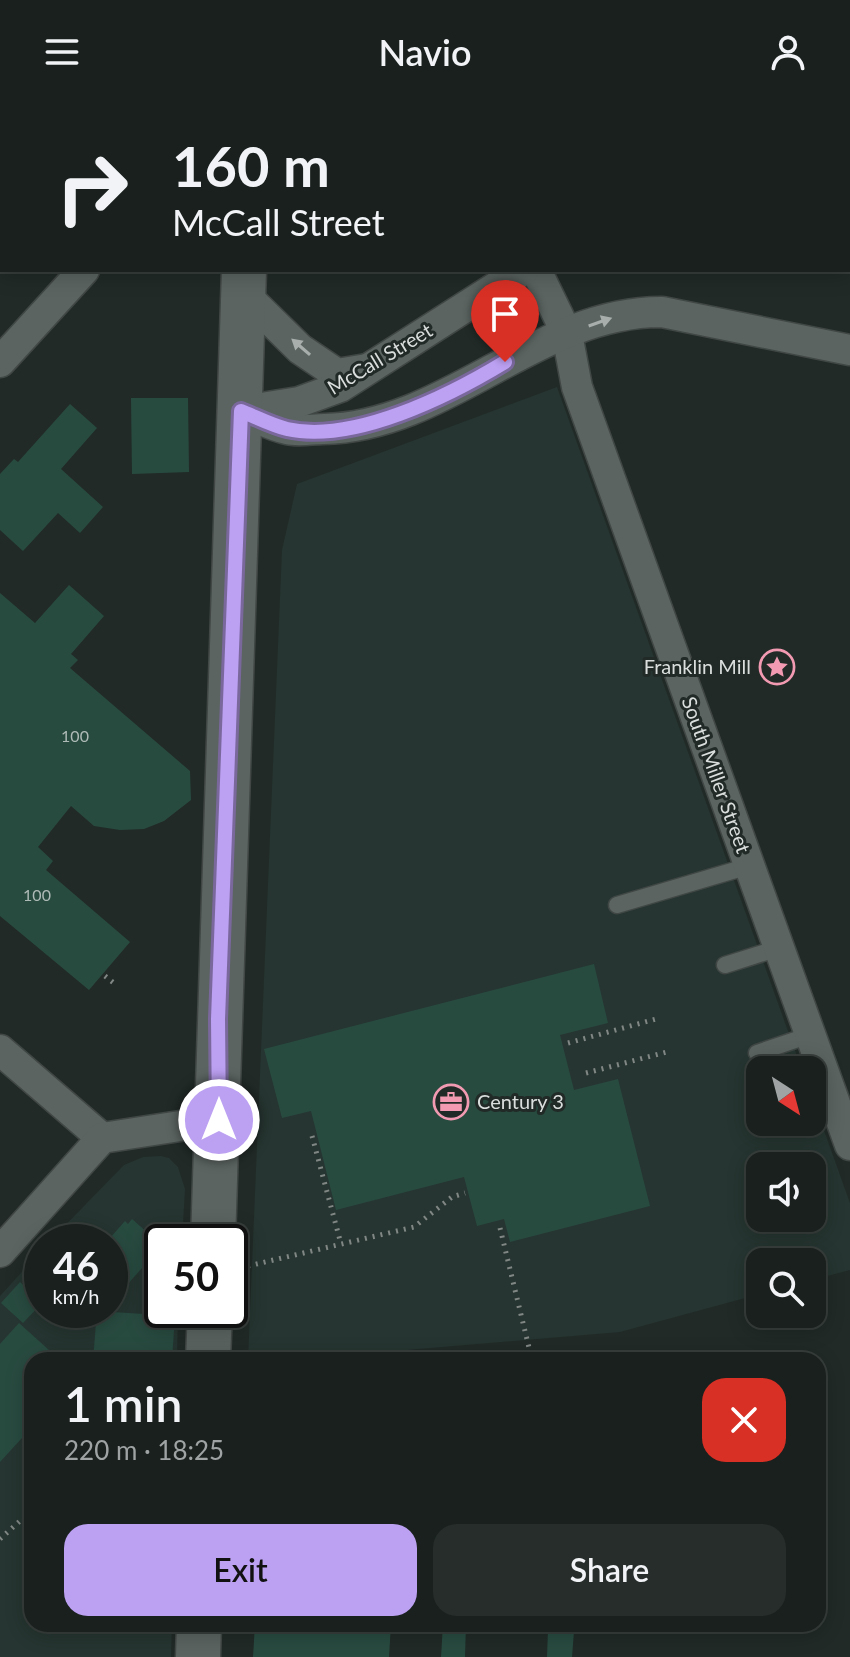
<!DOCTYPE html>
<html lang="en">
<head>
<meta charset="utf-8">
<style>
	:root { --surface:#19201d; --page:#262d2a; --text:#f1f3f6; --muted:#9fa3a4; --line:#373e3b; --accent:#bca0f2 }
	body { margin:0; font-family:Lato,sans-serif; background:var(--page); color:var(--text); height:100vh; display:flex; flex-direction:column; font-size:30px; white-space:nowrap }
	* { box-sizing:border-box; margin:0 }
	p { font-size:26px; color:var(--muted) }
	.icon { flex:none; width:44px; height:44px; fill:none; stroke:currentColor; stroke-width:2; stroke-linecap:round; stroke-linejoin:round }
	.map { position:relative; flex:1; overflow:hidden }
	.sheet { position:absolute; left:24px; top:1248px; width:802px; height:280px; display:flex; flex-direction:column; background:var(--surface); border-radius:24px; box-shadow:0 4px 20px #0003,0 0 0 2px var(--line) }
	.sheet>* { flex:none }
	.top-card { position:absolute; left:0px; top:0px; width:850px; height:168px; box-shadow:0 4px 20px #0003,0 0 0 2px var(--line); background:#19201d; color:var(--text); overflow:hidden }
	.needle { width:52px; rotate:144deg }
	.tools { position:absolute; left:746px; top:952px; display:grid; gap:16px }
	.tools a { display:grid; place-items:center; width:80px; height:80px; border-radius:16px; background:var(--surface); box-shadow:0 4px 20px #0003,0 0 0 2px var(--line); font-size:40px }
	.speed { position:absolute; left:24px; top:1120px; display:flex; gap:16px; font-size:40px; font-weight:700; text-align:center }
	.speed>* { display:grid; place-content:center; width:104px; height:104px; border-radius:50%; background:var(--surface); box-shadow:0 4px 20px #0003,0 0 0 2px var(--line); line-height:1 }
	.speed small { font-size:20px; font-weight:400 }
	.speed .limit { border:4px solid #111; border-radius:12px; background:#fff; color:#111 }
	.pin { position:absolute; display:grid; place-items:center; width:68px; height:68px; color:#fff; margin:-82px -34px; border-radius:50% 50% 50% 0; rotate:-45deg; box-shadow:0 0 8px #0007 }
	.pin .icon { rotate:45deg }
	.me { position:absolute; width:88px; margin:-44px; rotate:0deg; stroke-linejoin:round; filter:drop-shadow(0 0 6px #0008) }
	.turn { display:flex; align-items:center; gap:28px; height:168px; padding:0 40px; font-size:36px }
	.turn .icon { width:104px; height:104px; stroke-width:2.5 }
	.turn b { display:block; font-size:56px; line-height:68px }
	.round { display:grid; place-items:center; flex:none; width:84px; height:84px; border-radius:24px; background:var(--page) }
	.overview { display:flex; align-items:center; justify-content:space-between; height:136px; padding:0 40px }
	h1 { font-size:48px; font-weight:600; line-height:60px }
	.button { display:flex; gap:16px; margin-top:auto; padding:16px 40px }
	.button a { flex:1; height:92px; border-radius:24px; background:var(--accent); color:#111; font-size:32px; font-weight:600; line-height:92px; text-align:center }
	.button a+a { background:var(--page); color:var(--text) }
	header { display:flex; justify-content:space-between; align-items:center; height:104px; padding:0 40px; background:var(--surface); font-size:36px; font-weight:600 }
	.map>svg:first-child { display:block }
	.built { fill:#263531; fill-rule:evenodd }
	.building { fill:#284b40 }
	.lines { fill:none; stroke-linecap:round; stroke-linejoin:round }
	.service-casing { stroke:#404745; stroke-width:19 }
	.minor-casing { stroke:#404745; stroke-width:33 }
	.secondary-casing { stroke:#404745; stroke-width:47 }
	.path { stroke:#808784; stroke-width:5; stroke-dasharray:2 6; stroke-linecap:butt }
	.service { stroke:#5b6461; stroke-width:16 }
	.minor { stroke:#5b6461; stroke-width:30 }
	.secondary { stroke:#5b6461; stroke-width:44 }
	.oneway { fill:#a7aeab }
	.route-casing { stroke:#7a689d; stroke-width:20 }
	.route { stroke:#bca0f2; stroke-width:14 }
	.labels { text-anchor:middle; stroke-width:6; stroke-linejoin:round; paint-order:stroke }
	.number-label { font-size:16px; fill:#aebab6 }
	.street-label { font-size:20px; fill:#dadfdd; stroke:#212a27 }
	.poi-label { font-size:20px; fill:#dadfdd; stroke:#212a27; text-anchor:end }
</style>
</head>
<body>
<header><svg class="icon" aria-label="menu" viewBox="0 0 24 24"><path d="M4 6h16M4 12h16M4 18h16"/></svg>Navio<svg class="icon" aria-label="person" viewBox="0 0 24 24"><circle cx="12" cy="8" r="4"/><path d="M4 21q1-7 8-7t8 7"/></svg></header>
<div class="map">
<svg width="850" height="1553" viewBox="0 0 850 1553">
	<rect width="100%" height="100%" fill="#212a27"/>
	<g class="built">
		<path d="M 292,0 L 850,0 L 850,110 L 848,2 Z"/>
		<path d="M 557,283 L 802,966 L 760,966 L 760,1018 L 812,1018 L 812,993 L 850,1099 L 850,1166 L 812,1176 L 812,1158 L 760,1158 L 760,1190 L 620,1228 L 288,1256 L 248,1256 L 282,446 L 297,380 ZM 760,1062 L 812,1062 L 812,1114 L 760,1114 Z"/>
		<path d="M 161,1052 L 169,1054 L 178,1063 L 185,1085 L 182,1138 L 162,1138 L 162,1206 L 178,1206 L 177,1256 L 32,1256 L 32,1520 L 172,1520 L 171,1553 L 0,1553 L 0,1192 L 42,1146 L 42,1206 L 110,1206 L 110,1138 L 49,1138 L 124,1061 L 143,1053 Z"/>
	</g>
	<g class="building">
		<path d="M 131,294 L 188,294 L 189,368 L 132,370 Z"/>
		<path d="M 70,300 L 97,324 L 61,365 L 103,403 L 80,429 L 58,409 L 23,447 L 0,426 L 0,370 L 14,355 L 18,358 Z"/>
		<path d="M 69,481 L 104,512 L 71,550 L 78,556 L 70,564 L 190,667 L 191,696 L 164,717 L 144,725 L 120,726 L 94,722 L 71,702 L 38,743 L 53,757 L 46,766 L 130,838 L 89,886 L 0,812 L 0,489 L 35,519 Z"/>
		<path d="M 594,860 L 608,919 L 560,931 L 574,986 L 618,975 L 650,1102 L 510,1138 L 504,1115 L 477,1122 L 464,1073 L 336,1106 L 311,1007 L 282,1014 L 264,945 Z"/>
		<path d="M 132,1115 L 158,1138 L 153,1142 L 158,1146 L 110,1200 L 110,1134 L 125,1117 L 128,1120 Z"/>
		<path d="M 20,1178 L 42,1199 L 23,1219 L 1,1199 Z"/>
		<path d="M 97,1207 L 175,1212 L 172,1256 L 93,1256 Z"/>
		<path d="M 19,1219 L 60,1256 L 32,1256 L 32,1323 L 0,1358 L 0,1240 Z"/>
		<path d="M 255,1520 L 391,1520 L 389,1553 L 253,1553 Z"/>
		<path d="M 443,1520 L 466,1520 L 465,1553 L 441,1553 Z"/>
		<path d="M 548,1526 L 574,1527 L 572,1553 L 547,1553 Z"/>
	</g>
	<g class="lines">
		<g class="service-casing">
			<g id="service">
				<path d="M 617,801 L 749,762"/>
				<path d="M 725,861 L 779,844"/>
				<path d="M 757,949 L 810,931"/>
			</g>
		</g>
		<g class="minor-casing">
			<g id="minor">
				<path d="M 848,141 L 850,142"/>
				<path d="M 536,166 L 567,230 L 577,283 L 850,1041"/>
				<path d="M 245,191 L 300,245 L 337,270 L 367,265"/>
				<path d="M 0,258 L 84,166"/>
				<path d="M 241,307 C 256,313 271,322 287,325 C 298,328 312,325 324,325 C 447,323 538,207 662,208 L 850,246"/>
				<path d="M 243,307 L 299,298 L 340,283 L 523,166"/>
				<path d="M 0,946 L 102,1034"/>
				<path d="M 0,1148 L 102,1034 L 219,1016"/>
			</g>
		</g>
		<g class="secondary-casing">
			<g id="secondary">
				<path d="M 230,0 L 230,2"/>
				<path d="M 213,1138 L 244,166"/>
				<path d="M 208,1256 L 210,1206"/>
				<path d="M 198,1553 L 199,1520"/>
			</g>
		</g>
		<g class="path">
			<path d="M 105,872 L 115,880"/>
			<path d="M 568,939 L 656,915"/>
			<path d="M 586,969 L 667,948"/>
			<path d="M 312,1032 L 341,1140"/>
			<path d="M 500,1124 L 532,1256"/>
			<path d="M 248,1162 L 414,1123 L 452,1093 L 465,1089"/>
			<path d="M 0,1435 L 32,1406"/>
		</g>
		<use href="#service" class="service"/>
		<use href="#minor" class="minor"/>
		<use href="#secondary" class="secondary"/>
	</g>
	<defs><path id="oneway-solid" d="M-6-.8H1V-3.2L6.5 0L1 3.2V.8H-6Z" transform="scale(2)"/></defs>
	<g class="oneway">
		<use href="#oneway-solid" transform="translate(600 218) rotate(-19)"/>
		<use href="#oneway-solid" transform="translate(301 243) rotate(-139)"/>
	</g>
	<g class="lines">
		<g class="route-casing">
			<path id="route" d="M 219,1016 L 218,915 L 241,307 C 256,313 271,321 287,325 C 353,340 449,292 505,258"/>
		</g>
		<use href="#route" class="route"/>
	</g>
	<defs>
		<g id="sight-ring" transform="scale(1.8)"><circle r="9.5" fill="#212a27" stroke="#f19ab2" stroke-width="1.5"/><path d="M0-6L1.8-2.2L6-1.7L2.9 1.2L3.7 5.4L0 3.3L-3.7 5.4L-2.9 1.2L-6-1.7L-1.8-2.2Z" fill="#f19ab2"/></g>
		<g id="office-ring" transform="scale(1.8)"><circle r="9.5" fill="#212a27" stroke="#f19ab2" stroke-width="1.5"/><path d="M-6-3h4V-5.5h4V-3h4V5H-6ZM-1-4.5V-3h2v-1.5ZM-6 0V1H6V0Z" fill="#f19ab2"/></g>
	</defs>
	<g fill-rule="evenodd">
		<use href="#sight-ring" x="777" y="563"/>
		<use href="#office-ring" x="451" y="998"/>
	</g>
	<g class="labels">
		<g class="number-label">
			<text x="75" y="638">100</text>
			<text x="37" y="797">100</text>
		</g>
		<g class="street-label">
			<text transform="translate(380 255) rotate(-31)" y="7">McCall Street</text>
			<text transform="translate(716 671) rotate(70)" y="7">South Miller Street</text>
		</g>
		<g class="poi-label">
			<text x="751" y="570">Franklin Mill</text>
			<text x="477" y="1005" text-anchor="start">Century 3</text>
		</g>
	</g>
</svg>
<div class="tools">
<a><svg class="needle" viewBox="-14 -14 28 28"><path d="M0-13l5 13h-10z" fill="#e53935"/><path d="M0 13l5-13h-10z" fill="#9fa3a4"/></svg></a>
<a><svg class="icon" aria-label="sound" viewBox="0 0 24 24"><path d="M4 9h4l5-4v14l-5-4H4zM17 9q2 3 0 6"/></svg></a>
<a><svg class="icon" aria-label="search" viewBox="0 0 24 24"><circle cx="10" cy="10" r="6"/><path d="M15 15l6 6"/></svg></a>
</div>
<div class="speed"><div>46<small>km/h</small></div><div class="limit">50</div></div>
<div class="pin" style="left:505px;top:258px;background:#d93025"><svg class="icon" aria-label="arrive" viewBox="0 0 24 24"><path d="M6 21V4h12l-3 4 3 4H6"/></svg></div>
<svg class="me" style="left:219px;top:1016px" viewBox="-20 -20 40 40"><circle r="17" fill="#bca0f2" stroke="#fff" stroke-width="3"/><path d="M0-11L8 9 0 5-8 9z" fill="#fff"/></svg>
<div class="top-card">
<div class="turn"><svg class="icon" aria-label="right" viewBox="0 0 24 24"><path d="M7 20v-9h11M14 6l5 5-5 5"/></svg><div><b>160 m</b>McCall Street</div></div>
</div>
<section class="sheet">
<div class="overview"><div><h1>1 min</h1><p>220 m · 18:25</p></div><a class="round" style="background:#d93025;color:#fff"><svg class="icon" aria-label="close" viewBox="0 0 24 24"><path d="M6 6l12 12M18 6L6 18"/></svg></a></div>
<div class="button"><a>Exit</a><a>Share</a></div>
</section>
</div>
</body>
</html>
